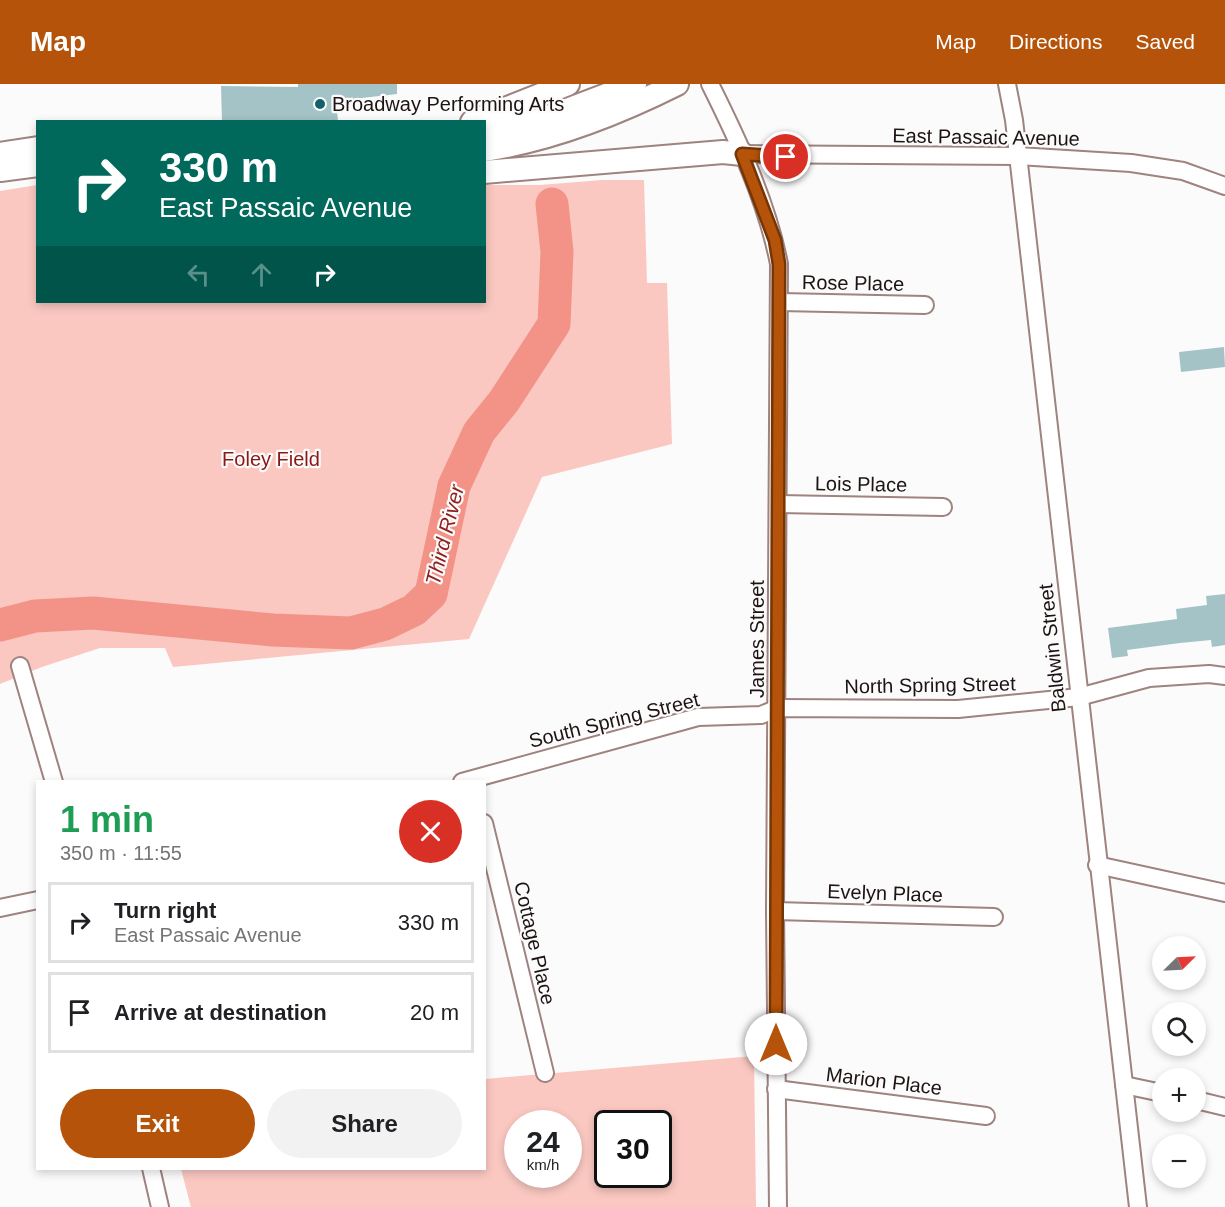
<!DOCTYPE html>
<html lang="en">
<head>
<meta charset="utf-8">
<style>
	:root { --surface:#fff; --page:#f2f2f2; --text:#202124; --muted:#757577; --line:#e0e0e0; --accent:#b45309 }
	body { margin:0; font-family:Helvetica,sans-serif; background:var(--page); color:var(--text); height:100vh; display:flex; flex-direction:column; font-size:22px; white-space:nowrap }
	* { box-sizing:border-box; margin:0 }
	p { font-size:20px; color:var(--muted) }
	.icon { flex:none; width:33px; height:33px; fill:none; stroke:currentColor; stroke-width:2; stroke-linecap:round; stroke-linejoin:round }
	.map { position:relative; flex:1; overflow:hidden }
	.details { position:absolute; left:36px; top:696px; width:450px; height:390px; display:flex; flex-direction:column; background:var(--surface); border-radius:0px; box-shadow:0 3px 9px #0003 }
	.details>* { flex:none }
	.top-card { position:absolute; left:36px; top:36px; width:450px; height:183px; border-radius:0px; box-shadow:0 3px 9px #0003; background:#00695c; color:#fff; overflow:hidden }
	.needle { width:39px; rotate:66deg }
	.controls { position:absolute; left:1152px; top:852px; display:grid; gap:12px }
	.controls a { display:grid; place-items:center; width:54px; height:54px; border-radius:50%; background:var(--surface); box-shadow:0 3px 9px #0003; font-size:30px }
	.speed { position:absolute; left:504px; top:1026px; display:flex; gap:12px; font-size:30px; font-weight:700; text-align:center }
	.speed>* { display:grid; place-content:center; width:78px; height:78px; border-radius:50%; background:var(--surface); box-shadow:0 3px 9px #0003; line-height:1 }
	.speed small { font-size:15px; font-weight:400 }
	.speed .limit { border:3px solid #111; border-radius:9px; background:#fff; color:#111 }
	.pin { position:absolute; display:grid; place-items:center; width:51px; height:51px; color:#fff; margin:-26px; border:3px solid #fff; border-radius:50%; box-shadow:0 2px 6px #0007 }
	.me { position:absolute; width:66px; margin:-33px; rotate:0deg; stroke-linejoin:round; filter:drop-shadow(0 0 4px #0008) }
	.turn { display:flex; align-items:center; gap:21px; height:126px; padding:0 24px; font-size:27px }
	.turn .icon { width:78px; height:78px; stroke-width:2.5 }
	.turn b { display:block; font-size:42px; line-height:51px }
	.lanes { display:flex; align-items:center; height:57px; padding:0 24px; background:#0003; justify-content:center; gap:30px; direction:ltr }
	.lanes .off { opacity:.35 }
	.round { display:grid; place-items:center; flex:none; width:63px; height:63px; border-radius:32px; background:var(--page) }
	.summary { display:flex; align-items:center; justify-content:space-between; height:102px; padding:0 24px }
	h1 { font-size:36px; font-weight:800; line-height:45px; color:#1e9e55 }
	.primary-button { display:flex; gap:12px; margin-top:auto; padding:12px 24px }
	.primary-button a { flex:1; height:69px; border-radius:36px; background:var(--accent); color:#fff; font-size:24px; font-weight:800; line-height:69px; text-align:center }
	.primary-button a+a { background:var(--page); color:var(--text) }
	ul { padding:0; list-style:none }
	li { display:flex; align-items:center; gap:18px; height:81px; margin:0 12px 9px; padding:0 12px; border:3px solid var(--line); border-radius:0px }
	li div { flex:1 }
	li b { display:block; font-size:22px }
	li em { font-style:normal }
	header { display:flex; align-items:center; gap:36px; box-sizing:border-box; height:84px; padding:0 30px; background:var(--accent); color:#fff }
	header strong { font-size:28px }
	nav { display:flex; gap:33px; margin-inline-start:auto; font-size:21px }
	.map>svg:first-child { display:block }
	.green { fill:#fac8c1; fill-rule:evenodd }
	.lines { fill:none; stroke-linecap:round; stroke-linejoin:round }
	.river { stroke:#f39388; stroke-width:33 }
	.building { fill:#a4c3c7 }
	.minor-casing { stroke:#9e837f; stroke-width:20 }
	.secondary-casing { stroke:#9e837f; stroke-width:26 }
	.minor { stroke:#fff; stroke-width:16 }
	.secondary { stroke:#fff; stroke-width:22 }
	.route-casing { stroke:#753606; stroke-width:15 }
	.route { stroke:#b45309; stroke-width:10 }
	.poi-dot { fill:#13616a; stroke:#fbfbfb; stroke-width:2 }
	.labels { text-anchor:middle; stroke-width:4.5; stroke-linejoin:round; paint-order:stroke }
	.poi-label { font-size:20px; fill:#1d1312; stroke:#fbfbfb; text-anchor:start }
	.street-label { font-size:20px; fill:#1d1312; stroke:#fbfbfb }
	.park-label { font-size:20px; fill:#891817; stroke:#fbfbfb }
	.water-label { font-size:21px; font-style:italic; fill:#8f1f1c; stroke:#fbfbfb }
</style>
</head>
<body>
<header>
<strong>Map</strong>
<nav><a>Map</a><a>Directions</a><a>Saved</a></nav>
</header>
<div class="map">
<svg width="1225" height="1123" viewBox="0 0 1225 1123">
	<rect width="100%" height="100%" fill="#fbfbfb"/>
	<g class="green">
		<path d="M 602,96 L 644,96 L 647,199 L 667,199 L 672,360 L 542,393 L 469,555 L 173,583 L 165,564 L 100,564 L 42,583 L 0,600 L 0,107 L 37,101 L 38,218 L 484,218 L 485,101 L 540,101 Z"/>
		<path d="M 754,972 L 756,1123 L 191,1123 L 181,1085 L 484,1084 L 485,995 ZM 518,1040 L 568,1040 L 568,1090 L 518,1090 ZM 608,1040 L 658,1040 L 658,1090 L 608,1090 Z"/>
	</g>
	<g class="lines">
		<path class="river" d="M 0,541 L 35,532 L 93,529 L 273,546 L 351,549 L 385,540 L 414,526 L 431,510 L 454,402 L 479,348 L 504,317 L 554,240 L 557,168 L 552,120"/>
	</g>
	<g class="building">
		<path d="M 298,0 L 397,0 L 397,10 L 336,17 L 338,37 L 222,38 L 221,2 L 298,3 Z"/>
		<path d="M 1224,263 L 1225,283 L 1181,288 L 1179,268 Z"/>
		<path d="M 1225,510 L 1225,561 L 1212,563 L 1211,556 L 1180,559 L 1127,566 L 1128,572 L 1112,574 L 1108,544 L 1177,535 L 1176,525 L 1207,521 L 1206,512 Z"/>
	</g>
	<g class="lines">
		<g class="minor-casing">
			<g id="minor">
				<path d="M 710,0 C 738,56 767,118 779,180 L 775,827 L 778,1123"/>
				<path d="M 1007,0 L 1014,36 L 1138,1123"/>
				<path d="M 742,70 L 1018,72 L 1131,79 L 1183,87 L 1225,102"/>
				<path d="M 780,218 L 925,221"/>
				<path d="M 778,420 L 943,423"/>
				<path d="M 20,582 L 54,698"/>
				<path d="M 462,698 L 698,633 L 761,631 L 778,624 L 958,625 L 1079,613 L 1149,594 L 1209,590 L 1225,592"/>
				<path d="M 484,739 L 545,989"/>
				<path d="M 1097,781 L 1225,809"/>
				<path d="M 0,824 L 38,816"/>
				<path d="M 775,827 L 994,833"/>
				<path d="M 1124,1001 L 1162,1009"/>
				<path d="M 776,1005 L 986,1032"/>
				<path d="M 1196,1016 L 1225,1023"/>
				<path d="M 151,1084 L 160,1123"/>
			</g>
		</g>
		<g class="secondary-casing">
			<g id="secondary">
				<path d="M 472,38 L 568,0"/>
				<path d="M 484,50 L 546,34 L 635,0"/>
				<path d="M 484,66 C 551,56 617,30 677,0"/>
				<path d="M 0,70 L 38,64"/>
				<path d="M 0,86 L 38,81"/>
				<path d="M 484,88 L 723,68 L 742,70"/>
			</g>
		</g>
		<use href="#minor" class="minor"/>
		<use href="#secondary" class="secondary"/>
	</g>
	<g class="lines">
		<g class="route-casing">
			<path id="route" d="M 776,960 L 779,180 L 775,156 L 742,70 L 786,73"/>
		</g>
		<use href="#route" class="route"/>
	</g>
	<circle class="poi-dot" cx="320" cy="20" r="6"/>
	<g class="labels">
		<g class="poi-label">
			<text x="332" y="27">Broadway Performing Arts</text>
		</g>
		<g class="street-label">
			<text transform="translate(986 53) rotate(1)" y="7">East Passaic Avenue</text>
			<text transform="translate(853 199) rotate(1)" y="7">Rose Place</text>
			<text transform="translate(861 400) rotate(1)" y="7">Lois Place</text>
			<text transform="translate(757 555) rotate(-90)" y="7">James Street</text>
			<text transform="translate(1052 564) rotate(-96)" y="7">Baldwin Street</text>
			<text transform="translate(930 601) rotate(-1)" y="7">North Spring Street</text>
			<text transform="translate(614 636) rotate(-14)" y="7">South Spring Street</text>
			<text transform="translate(885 809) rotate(2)" y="7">Evelyn Place</text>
			<text transform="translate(535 859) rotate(77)" y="7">Cottage Place</text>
			<text transform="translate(884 997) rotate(7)" y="7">Marion Place</text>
		</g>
		<g class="park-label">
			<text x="271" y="382">Foley Field</text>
		</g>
		<g class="water-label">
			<text transform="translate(445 451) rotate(-76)" y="7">Third River</text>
		</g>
	</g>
</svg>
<div class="controls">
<a><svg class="needle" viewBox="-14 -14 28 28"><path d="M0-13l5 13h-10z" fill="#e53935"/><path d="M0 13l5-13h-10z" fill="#757577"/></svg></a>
<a><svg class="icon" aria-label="search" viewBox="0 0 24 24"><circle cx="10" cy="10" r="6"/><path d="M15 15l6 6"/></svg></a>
<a>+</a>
<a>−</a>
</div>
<div class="speed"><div>24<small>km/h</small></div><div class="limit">30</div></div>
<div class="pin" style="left:786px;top:73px;background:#d93025"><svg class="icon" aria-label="arrive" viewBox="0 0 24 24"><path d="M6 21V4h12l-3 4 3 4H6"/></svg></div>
<svg class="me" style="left:776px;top:960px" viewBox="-20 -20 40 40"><circle r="19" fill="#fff"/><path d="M0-13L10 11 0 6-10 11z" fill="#b45309"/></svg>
<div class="top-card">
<div class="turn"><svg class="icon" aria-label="right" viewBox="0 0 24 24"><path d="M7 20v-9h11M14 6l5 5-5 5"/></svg><div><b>330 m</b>East Passaic Avenue</div></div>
<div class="lanes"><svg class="icon off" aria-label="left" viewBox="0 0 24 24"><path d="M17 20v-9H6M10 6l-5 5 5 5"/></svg><svg class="icon off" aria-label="ahead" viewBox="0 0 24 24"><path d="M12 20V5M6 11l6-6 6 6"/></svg><svg class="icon" aria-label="right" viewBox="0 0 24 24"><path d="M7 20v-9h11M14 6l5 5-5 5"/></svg></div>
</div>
<section class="details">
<div class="summary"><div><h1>1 min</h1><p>350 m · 11:55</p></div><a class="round" style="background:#d93025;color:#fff"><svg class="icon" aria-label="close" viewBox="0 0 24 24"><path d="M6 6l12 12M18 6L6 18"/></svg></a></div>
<ul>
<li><svg class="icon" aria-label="right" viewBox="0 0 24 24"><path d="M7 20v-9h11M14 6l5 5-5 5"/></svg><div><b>Turn right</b><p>East Passaic Avenue</p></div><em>330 m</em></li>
<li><svg class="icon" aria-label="arrive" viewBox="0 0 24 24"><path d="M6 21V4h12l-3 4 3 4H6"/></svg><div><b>Arrive at destination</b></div><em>20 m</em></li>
</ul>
<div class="primary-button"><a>Exit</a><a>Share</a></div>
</section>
</div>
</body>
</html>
